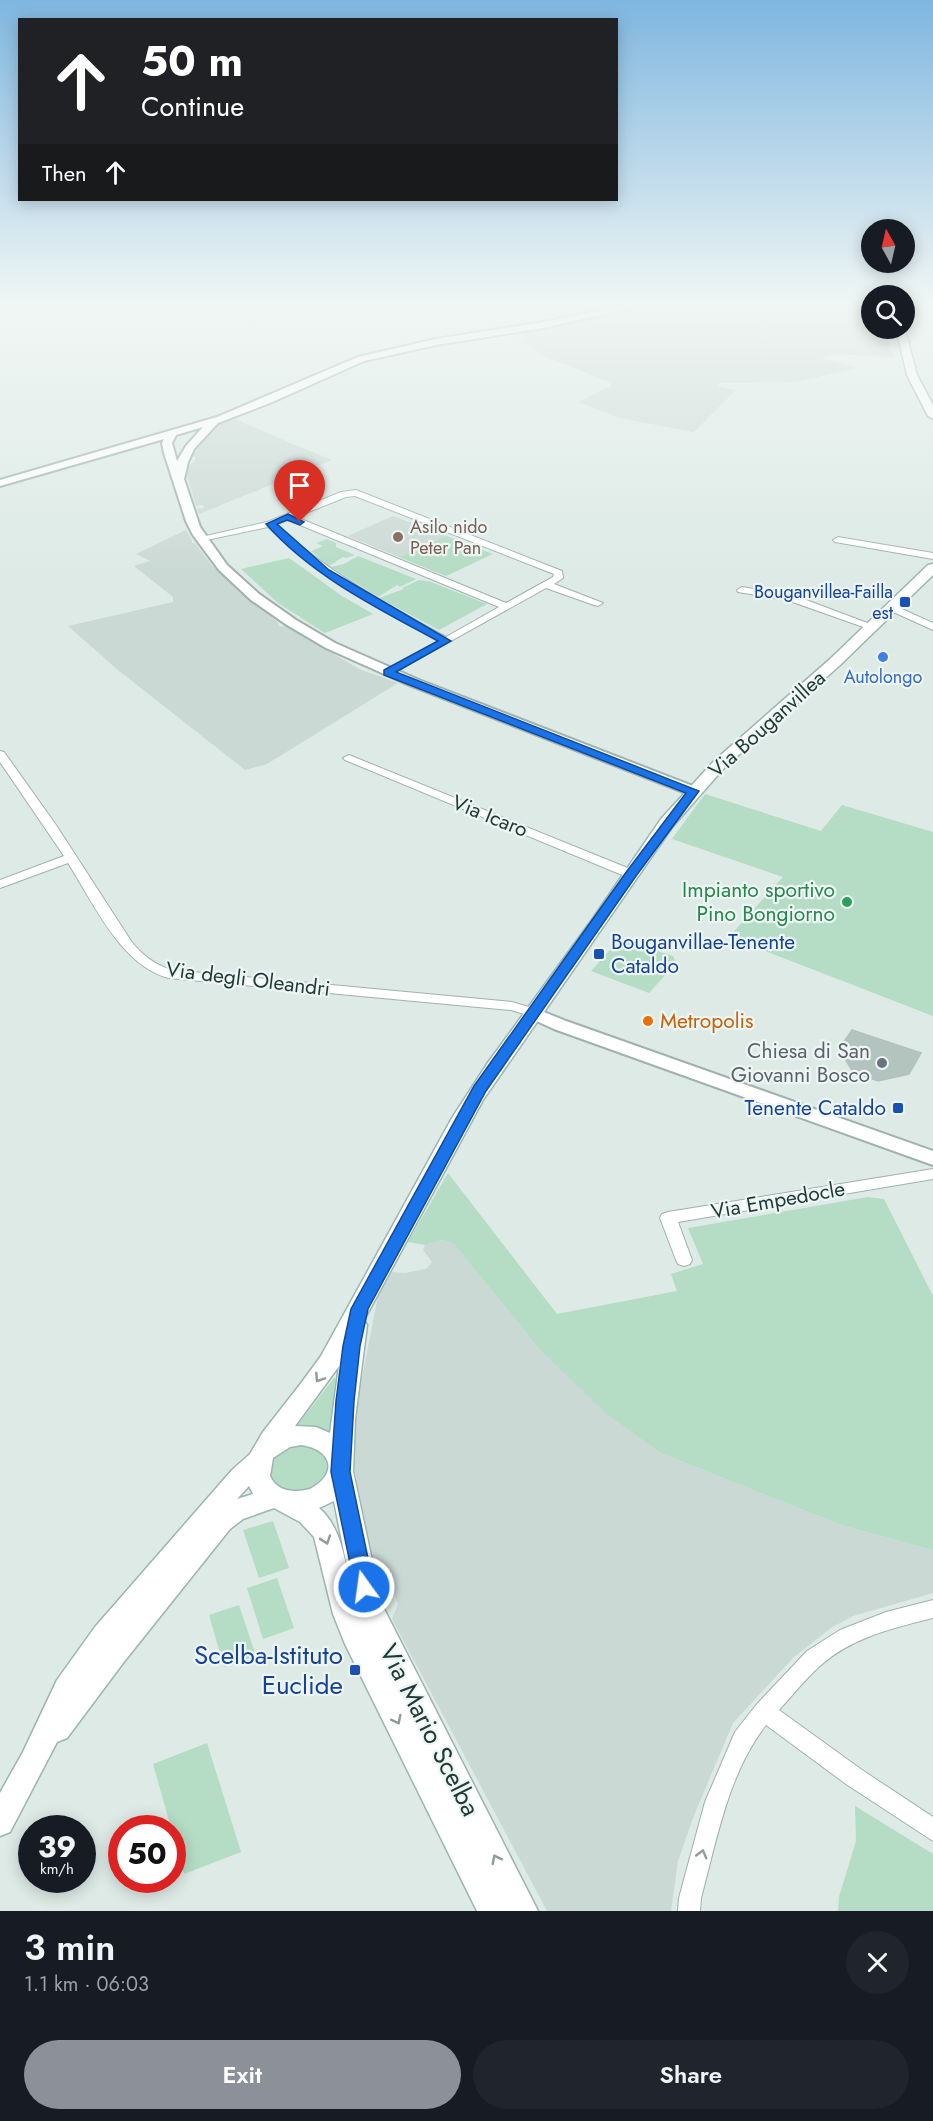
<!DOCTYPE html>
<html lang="en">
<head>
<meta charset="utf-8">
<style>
	:root { --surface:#171b24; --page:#20242c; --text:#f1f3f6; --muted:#9ea1a6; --accent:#8c9099 }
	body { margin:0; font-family:Jost,sans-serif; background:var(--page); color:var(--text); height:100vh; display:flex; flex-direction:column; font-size:22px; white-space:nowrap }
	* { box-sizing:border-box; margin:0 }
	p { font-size:20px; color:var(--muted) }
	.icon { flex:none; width:33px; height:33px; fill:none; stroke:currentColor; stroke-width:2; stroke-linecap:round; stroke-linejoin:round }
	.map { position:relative; height:1911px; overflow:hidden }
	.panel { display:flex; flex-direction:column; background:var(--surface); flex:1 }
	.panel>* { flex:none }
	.banner { position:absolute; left:18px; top:18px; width:600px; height:183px; border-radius:0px; box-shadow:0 3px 15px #0003; background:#202124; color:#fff; overflow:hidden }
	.needle { width:39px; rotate:352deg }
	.tools { position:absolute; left:861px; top:219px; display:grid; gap:12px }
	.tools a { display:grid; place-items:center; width:54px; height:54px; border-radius:50%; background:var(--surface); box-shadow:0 3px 15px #0003; font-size:30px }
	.speed { position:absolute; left:18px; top:1815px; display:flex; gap:12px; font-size:30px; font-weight:700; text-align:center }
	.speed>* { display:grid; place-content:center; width:78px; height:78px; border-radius:50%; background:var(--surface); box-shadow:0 3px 15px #0003; line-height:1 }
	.speed small { font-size:15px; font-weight:400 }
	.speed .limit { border:9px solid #d22; background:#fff; color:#111 }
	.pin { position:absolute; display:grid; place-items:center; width:51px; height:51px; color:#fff; margin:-62px -26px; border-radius:50% 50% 50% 0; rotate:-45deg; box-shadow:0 0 6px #0007 }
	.pin .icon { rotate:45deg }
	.me { position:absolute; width:66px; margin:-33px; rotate:346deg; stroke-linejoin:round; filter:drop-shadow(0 0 4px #0008) }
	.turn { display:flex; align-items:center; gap:21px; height:126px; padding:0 24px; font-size:27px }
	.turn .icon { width:78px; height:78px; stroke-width:2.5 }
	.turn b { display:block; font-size:42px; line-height:51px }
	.then { display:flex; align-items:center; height:57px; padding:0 24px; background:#0003; gap:12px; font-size:22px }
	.round { display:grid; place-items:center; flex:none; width:63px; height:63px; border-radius:32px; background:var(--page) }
	.head { display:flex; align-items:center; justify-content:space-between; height:102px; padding:0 24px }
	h1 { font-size:36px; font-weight:600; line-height:45px }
	.action { display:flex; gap:12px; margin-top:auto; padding:12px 24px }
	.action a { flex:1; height:69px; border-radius:36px; background:var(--accent); color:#fff; font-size:24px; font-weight:600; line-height:69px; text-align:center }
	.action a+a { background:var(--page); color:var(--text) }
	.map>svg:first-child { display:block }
	.built { fill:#cbd9d5 }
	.green { fill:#b5dcc5 }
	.building { fill:#b3c4bf; stroke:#b0c3be; stroke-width:1.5 }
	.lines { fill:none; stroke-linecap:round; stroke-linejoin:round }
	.minor-casing { stroke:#a0b1ae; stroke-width:2 }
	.tertiary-casing { stroke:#a0b1ae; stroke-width:4 }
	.secondary-casing { stroke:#9cb5b0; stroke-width:3 }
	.minor { fill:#fff; fill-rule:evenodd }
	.tertiary { fill:#fff; fill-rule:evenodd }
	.secondary { fill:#fff; fill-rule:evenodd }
	.oneway { stroke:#8f9c9a }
	.route { fill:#1a73e8; stroke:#114b97; stroke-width:1.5 }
	.education-dot { fill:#8d6e63; stroke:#edf6f3; stroke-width:2 }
	.transit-dot { fill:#1a4fb4; stroke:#edf6f3; stroke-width:2 }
	.shop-dot { fill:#3f7fe0; stroke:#edf6f3; stroke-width:2 }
	.leisure-dot { fill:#2e9e5b; stroke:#edf6f3; stroke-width:2 }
	.food-dot { fill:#e8710a; stroke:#edf6f3; stroke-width:2 }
	.worship-dot { fill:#6b7280; stroke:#edf6f3; stroke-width:2 }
	.labels { text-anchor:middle; stroke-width:4.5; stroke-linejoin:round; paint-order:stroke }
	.far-education-label { font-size:18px; fill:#785e54; stroke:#edf6f3; text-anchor:start }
	.far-transit-label { font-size:18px; fill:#164399; stroke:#edf6f3; text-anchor:end }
	.far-shop-label { font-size:18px; fill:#366cbe; stroke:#edf6f3 }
	.street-label { font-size:21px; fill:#1f3936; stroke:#edf6f3 }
	.leisure-label { font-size:21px; fill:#27864d; stroke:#edf6f3; text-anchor:end }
	.transit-label { font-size:21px; fill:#164399; stroke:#edf6f3; text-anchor:start }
	.food-label { font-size:21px; fill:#c56008; stroke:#edf6f3; text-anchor:start }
	.worship-label { font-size:21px; fill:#5b616d; stroke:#edf6f3; text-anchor:end }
	.near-transit-label { font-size:26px; fill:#164399; stroke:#edf6f3; text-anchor:end }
	.near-street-label { font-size:26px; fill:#1f3936; stroke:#edf6f3 }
</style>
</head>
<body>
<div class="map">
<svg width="933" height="1911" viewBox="0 0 933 1911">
	<rect width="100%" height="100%" fill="#ddeae6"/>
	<g class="built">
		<path d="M 643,306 L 828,306 L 871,313 L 872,328 L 886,329 L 891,347 L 888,347 L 896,358 L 834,354 L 821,358 L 858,368 L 796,382 L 719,383 L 717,386 L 736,390 L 694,432 L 620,418 L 578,402 L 611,386 L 611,383 L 551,359 L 518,340 L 526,339 L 521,330 L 547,329 Z"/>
		<path d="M 235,419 L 295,445 L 332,460 L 199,514 L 197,509 L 204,508 L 203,505 L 196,506 L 187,475 L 188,467 L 194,462 L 196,457 L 191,456 L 202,439 L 215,428 L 224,422 Z"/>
		<path d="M 393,516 L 447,536 L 399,557 L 348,536 Z"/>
		<path d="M 186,530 L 192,540 L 192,543 L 195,543 L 212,566 L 248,599 L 278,622 L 279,626 L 289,627 L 359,669 L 398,683 L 267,764 L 245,770 L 118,670 L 68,626 L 173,602 L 173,597 L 134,566 L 150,561 L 136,554 Z"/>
		<path d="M 442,1240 L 454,1244 L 536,1345 L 661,1453 L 841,1525 L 933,1550 L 933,1593 L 853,1616 L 831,1628 L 793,1658 L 733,1723 L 693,1818 L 678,1861 L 671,1911 L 547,1911 L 392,1619 L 398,1604 L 394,1593 L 378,1588 L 352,1455 L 354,1418 L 378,1296 L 392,1272 L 405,1273 L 426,1269 L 432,1262 L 423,1250 L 425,1245 Z"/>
	</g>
	<g class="green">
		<path d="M 447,536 L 493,554 L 446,576 L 399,557 Z"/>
		<path d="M 327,539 L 336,543 L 336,547 L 355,555 L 346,558 L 343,557 L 329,566 L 311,551 L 323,546 L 316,543 Z"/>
		<path d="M 358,556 L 416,579 L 400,587 L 397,585 L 378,597 L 331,567 L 344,564 Z"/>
		<path d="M 289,558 L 342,596 L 373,614 L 325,633 L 278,603 L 241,569 Z"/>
		<path d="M 419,580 L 431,582 L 487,604 L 439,630 L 379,598 L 404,589 L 402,588 Z"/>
		<path d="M 705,794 L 821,831 L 842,805 L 933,832 L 933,1016 L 729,937 L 783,877 L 672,839 Z"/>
		<path d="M 620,939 L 673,956 L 676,963 L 649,993 L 591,971 Z"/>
		<path d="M 448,1173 L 557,1314 L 677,1291 L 671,1274 L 703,1264 L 688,1228 L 868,1197 L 884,1199 L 933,1296 L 933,1550 L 841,1525 L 661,1453 L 603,1411 L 536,1345 L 454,1244 L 442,1240 L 425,1245 L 408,1242 Z"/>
		<path d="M 334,1378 L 338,1379 L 330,1434 L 309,1426 L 296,1427 Z"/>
		<path d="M 300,1443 L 319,1447 L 330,1460 L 328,1477 L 315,1490 L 284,1492 L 270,1480 L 269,1463 L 281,1448 Z"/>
		<path d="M 273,1521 L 289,1568 L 259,1578 L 243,1530 Z"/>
		<path d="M 277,1578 L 294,1628 L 263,1639 L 247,1588 Z"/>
		<path d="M 239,1605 L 256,1656 L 224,1667 L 209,1615 Z"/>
		<path d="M 207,1743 L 241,1852 L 184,1874 L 153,1764 Z"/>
		<path d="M 855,1806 L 933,1854 L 933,1911 L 838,1911 L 839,1897 L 856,1841 Z"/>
	</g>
	<path class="building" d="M 852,1030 L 921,1053 L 909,1074 L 878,1081 L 853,1072 L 839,1049 Z"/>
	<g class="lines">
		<g class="minor-casing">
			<g id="minor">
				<path d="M 356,490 L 562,571 L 563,578 L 554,584 L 603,603 L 598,606 L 594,605 L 546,588 L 388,676 L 384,675 L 384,671 L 438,641 C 377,608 319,575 268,527 L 202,541 L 197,538 L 267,522 L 341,492 ZM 355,496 L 554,574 L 553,577 L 506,603 L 296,517 L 346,497 ZM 288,520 L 499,607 L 446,637 C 385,604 327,571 276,525 Z"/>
				<path d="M 838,537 L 933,553 L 933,559 L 835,542 L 833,540 Z"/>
				<path d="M 742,587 L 793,595 L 878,627 L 873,630 L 869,629 L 787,600 L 738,592 L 737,590 Z"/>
				<path d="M 893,605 L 933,623 L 933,630 L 889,610 L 889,606 Z"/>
				<path d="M 0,751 L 4,752 L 56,825 L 131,941 C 142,955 154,964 171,970 L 512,1002 L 539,1010 L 541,1013 L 534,1017 L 511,1010 L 169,978 C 121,966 93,902 68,863 L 0,888 L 0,880 L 64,856 L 0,762 Z"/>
				<path d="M 349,755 L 635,871 L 637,874 L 631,878 L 627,877 L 345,760 L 343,758 Z"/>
				<path d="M 933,1169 L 933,1179 L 678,1222 L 692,1260 L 690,1264 L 684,1266 L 678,1264 L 676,1260 L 660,1218 L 662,1214 L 668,1212 Z"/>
				<path d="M 933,1600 L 933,1618 C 893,1628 853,1637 821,1665 C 806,1678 793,1695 779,1710 L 862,1770 L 933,1817 L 933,1841 L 846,1784 L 766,1725 C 728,1774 717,1839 701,1898 L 700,1911 L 678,1911 L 679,1898 L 705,1802 L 735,1732 L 757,1704 L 807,1651 L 840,1630 L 886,1612 Z"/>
			</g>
		</g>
		<g class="tertiary-casing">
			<g id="tertiary">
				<path d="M 624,306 L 640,306 L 543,328 L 436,345 L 364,361 L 270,403 L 218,423 L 194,449 L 188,462 L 184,479 L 200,527 L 227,565 L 259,594 L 296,620 L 335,643 L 419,680 L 698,788 L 700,791 L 698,794 L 688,794 L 409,685 L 326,648 L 287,625 L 251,600 L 219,570 L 193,535 L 186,521 L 164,453 L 162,443 L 164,439 L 0,486 L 0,480 L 217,417 L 358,357 L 436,339 L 543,322 ZM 203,427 L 186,446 L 177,461 L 172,443 L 176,435 Z"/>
				<path d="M 534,1008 L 566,1021 L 933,1151 L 933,1165 L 554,1029 L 528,1017 L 525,1013 L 528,1009 Z"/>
			</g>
		</g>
		<g class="secondary-casing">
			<g id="secondary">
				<path d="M 840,306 L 872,307 L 872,313 Z"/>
				<path d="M 904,326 L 917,375 L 933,405 L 933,419 L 928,416 L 907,375 L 896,328 L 904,328 Z"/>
				<path d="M 933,564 L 933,575 L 839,666 L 724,768 L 673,826 L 483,1100 L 364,1320 L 367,1325 L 355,1419 L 353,1471 L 381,1603 L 538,1911 L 477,1911 L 345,1644 L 333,1614 L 314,1537 L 300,1522 L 274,1508 L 243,1519 L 230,1529 L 123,1663 L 67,1738 L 57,1742 L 10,1832 L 0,1836 L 0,1793 L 23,1752 L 57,1680 L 95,1627 L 232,1470 L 250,1454 L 263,1432 L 302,1382 L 321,1356 L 452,1118 L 487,1064 L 589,924 L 661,819 L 714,761 L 829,660 L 928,565 ZM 339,1366 L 330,1433 L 316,1427 L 295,1426 ZM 301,1445 C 331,1449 340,1473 310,1489 C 295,1493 277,1492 270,1476 L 273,1458 L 290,1447 ZM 249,1486 L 253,1494 L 237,1499 ZM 334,1501 L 349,1577 C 343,1552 339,1525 319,1508 Z"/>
			</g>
		</g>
		<use href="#minor" class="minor"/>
		<use href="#tertiary" class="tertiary"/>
		<use href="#secondary" class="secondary"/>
	</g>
	<defs><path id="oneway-chevron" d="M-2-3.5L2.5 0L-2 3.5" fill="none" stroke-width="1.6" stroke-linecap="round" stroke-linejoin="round" transform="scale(1.5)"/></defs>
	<g class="oneway">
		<use href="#oneway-chevron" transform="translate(319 1378) rotate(123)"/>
		<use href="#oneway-chevron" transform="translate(326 1540) rotate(71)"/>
		<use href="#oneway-chevron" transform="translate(397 1720) rotate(63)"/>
		<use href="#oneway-chevron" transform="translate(702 1854) rotate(-75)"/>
		<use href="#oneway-chevron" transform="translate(496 1859) rotate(-117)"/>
	</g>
	<linearGradient id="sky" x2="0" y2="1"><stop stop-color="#7fb6df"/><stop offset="0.53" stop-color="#f0f6f4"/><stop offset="1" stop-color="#f0f6f4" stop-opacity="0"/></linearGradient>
	<rect width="933" height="573" fill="url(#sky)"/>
	<path class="route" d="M 288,514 L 304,522 L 300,525 L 287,520 L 277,524 L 329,570 L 451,641 L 396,672 L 699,791 L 636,876 L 486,1091 L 368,1309 L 360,1346 L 354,1401 L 350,1472 L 374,1587 L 372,1593 L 364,1596 L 357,1593 L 355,1587 L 331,1472 L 336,1401 L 343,1346 L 351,1309 L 474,1086 L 627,871 L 686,793 L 384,675 L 384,670 L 438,641 C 377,608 312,576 266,524 Z"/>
	<circle class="education-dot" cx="398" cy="537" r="6"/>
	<g class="transit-dot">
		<rect x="899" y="596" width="12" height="12" rx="3"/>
		<rect x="593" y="948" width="12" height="12" rx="3"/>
		<rect x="892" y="1102" width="12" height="12" rx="3"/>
		<rect x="349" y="1664" width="12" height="12" rx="3"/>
	</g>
	<circle class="shop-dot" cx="883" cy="657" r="6"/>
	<circle class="leisure-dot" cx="847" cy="902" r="6"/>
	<circle class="food-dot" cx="648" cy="1021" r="6"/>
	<circle class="worship-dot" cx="882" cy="1063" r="6"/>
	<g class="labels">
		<g class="far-education-label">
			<text x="410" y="533">Asilo nido<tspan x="410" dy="21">Peter Pan</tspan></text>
		</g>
		<g class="far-transit-label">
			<text x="893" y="598">Bouganvillea-Failla<tspan x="893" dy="21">est</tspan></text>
		</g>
		<g class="far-shop-label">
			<text x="883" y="683">Autolongo</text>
		</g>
		<g class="street-label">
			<text transform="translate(767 724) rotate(-42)" y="7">Via Bouganvillea</text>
			<text transform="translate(490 816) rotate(22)" y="7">Via Icaro</text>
			<text transform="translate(248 979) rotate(7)" y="7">Via degli Oleandri</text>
			<text transform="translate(778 1200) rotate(-10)" y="7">Via Empedocle</text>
		</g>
		<g class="leisure-label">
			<text x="835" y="897">Impianto sportivo<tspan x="835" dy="24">Pino Bongiorno</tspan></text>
		</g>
		<g class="transit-label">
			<text x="611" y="949">Bouganvillae-Tenente<tspan x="611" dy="24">Cataldo</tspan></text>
			<text x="886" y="1115" text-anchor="end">Tenente Cataldo</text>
		</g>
		<g class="food-label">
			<text x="660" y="1028">Metropolis</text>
		</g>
		<g class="worship-label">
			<text x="870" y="1058">Chiesa di San<tspan x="870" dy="24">Giovanni Bosco</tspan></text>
		</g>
		<g class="near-transit-label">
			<text x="343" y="1664">Scelba-Istituto<tspan x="343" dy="30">Euclide</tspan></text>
		</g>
		<g class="near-street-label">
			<text transform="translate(430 1730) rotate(63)" y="9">Via Mario Scelba</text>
		</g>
	</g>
</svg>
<div class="tools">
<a><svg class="needle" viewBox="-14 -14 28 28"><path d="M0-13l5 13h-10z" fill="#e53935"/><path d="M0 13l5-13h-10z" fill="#9ea1a6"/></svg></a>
<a><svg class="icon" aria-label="search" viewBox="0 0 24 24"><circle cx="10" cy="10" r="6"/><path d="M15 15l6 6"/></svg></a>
</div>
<div class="speed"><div>39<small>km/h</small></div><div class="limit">50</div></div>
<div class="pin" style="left:300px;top:522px;background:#d93025"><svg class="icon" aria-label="arrive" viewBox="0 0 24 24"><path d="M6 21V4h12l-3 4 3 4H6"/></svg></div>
<svg class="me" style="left:364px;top:1587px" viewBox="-20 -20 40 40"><circle r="17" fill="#1a73e8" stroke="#fff" stroke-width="3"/><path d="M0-11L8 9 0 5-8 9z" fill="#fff"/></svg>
<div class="banner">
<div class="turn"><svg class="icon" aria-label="ahead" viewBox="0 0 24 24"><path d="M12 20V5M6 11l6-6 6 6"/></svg><div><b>50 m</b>Continue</div></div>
<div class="then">Then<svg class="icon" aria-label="ahead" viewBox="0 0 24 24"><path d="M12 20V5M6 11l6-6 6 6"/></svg></div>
</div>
</div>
<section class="panel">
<div class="head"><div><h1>3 min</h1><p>1.1 km · 06:03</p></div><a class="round"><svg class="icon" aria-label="close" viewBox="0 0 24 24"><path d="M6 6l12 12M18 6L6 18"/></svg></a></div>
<div class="action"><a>Exit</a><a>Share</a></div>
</section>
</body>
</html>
